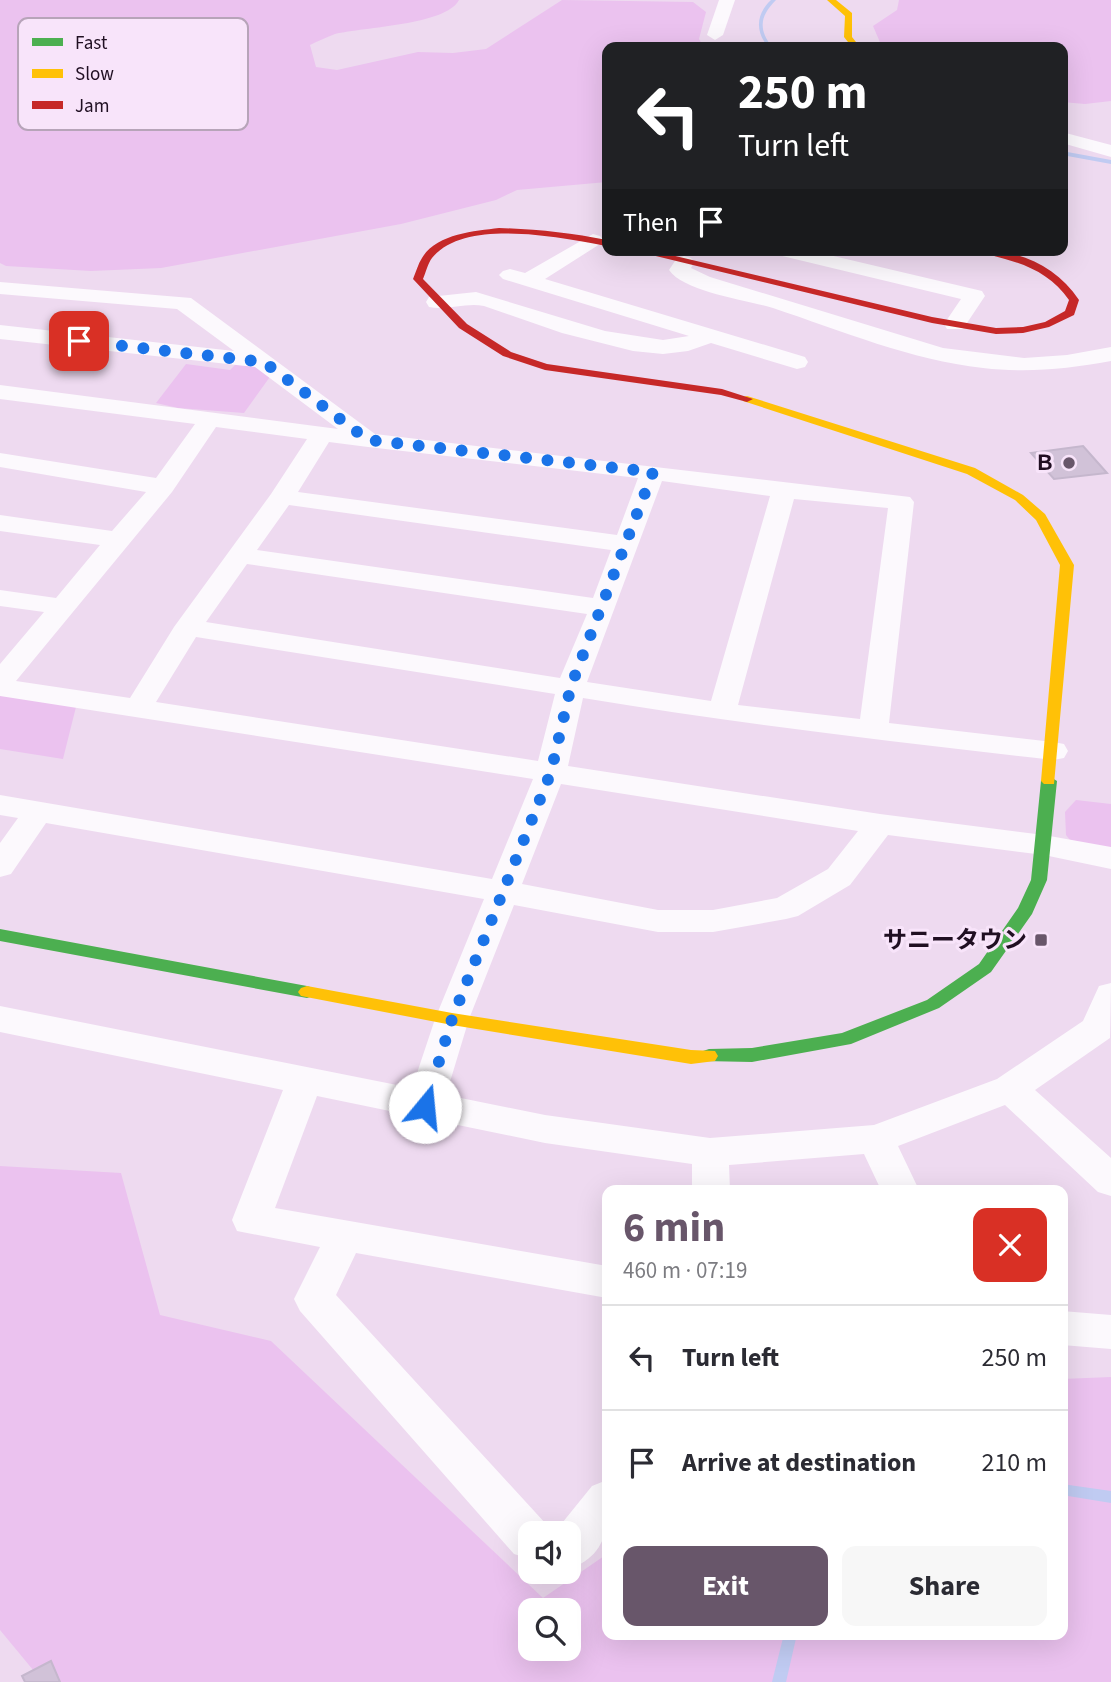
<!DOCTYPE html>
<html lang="en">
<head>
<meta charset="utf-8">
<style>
	:root { --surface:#fff; --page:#f7f7f7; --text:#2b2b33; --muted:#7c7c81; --line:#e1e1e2; --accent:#68566a }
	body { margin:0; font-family:"Source Sans 3","Noto Sans JP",sans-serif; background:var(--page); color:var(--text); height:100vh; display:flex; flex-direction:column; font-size:26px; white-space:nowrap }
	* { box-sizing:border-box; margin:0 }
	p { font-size:23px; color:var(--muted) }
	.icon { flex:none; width:38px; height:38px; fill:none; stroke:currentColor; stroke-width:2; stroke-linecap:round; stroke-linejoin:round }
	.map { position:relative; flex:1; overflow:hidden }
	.drawer { position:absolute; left:602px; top:1185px; width:466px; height:455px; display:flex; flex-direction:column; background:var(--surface); border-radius:14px; box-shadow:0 7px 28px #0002 }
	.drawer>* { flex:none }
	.guide { position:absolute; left:602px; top:42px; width:466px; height:214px; border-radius:14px; box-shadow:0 7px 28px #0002; background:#202124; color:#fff; overflow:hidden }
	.controls { position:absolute; left:518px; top:1521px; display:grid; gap:14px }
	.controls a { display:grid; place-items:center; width:63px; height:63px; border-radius:14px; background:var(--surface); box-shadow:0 7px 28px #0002; font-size:35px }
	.pin { position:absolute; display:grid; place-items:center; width:60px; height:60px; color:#fff; margin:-30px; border-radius:14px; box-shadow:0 4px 10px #0006 }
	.me { position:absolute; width:77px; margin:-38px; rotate:17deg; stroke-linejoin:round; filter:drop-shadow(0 0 5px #0008) }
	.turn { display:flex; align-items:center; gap:24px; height:147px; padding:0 21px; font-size:32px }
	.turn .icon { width:91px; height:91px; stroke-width:2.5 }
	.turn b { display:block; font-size:49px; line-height:60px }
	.then { display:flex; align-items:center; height:66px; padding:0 21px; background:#0003; gap:14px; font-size:26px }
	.round { display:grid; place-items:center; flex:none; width:74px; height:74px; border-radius:14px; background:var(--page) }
	.summary { display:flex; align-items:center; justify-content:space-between; height:119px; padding:0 21px }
	h1 { font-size:42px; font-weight:700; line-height:52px; color:var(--accent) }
	.primary-button { display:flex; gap:14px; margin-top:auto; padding:14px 21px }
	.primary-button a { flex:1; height:80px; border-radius:14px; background:var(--accent); color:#fff; font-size:28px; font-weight:700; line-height:80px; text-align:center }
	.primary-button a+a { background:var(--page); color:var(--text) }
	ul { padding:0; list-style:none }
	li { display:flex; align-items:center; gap:21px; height:105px; padding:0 21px; border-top:2px solid var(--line) }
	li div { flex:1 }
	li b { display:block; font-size:26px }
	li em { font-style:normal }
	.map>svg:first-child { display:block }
	.green { fill:#ebc2ef; fill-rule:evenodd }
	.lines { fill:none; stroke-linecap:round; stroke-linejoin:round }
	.stream { fill:#c0cbf2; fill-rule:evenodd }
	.building { fill:#d1c2d8; stroke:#c5b7cd; stroke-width:2 }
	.street { fill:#fcf9fd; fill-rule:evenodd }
	.fast { fill:#4caf50; fill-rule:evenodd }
	.slow { fill:#ffc107; fill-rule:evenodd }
	.jam { fill:#c62828; fill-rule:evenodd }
	.route { stroke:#1a73e8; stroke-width:12; stroke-dasharray:0 21.6 }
	.poi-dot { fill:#68566a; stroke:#f8e4fa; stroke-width:2.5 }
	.labels { text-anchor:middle; stroke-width:6; stroke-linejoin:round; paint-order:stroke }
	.far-poi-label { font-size:21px; font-weight:bold; fill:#200f22; stroke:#f8e4fa; text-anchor:end }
	.poi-label { font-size:24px; font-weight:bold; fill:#200f22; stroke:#f8e4fa; text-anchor:end }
	.key { fill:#f8e4fa; stroke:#b7a4b9; stroke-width:2 }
	.key-label { font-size:19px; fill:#200f22 }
</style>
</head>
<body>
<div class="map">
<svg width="1111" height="1682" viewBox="0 0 1111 1682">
	<rect width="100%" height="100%" fill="#eedaf0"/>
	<g class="green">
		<path d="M 0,0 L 459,0 C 446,25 364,27 335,34 C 327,37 318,41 310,45 L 316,67 L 337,70 L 418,52 L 453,53 L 486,49 L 562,0 L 693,2 L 706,12 L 699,39 L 704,47 L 607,47 L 607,182 L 517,190 L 496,200 L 401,224 L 161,268 L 91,271 L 6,266 L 0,263 Z"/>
		<path d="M 899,0 L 1111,0 L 1111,101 L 1085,104 L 1062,102 L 1062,47 L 882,47 L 873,26 L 897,10 Z"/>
		<path d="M 186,364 L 230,370 L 235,365 L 255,366 L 272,374 L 244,413 L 178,408 L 156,403 Z"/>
		<path d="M 0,695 L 76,707 L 63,759 L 0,749 Z"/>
		<path d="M 1076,800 L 1111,804 L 1111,851 L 1070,840 L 1066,835 L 1065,812 Z"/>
		<path d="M 0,1166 L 121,1173 L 160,1315 L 271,1341 L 543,1598 L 607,1554 L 607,1634 L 1062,1634 L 1062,1379 L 1111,1377 L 1111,1682 L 43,1682 L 0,1630 ZM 530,1610 L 569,1610 L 569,1648 L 530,1648 Z"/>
	</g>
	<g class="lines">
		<g class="stream">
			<path d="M 771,0 L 776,0 C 760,16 758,29 772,47 L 768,47 C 755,31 756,14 771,0 Z"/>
			<path d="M 1062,151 L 1111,160 L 1111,164 L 1062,155 Z"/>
			<path d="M 1062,1484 L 1111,1491 L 1111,1503 L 1062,1495 Z"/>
			<path d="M 784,1634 L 797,1634 L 786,1682 L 772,1682 Z"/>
		</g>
	</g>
	<g class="building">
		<path d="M 1083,446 L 1107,473 L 1054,479 L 1031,453 Z"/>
		<path d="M 51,1661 L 60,1682 L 25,1682 L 22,1676 Z"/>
	</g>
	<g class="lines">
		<g class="street">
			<path d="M 719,0 L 735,0 L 723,35 L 715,40 L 707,35 Z"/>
			<path d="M 1062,132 L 1111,145 L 1111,157 L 1062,143 Z"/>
			<path d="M 593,234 L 600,236 L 603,240 L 600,244 L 545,279 L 805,357 L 808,362 L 805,367 L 797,369 L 711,343 L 688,351 L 663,354 L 633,351 L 562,333 L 484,306 C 466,302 447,311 429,307 L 426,302 L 429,297 L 476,292 L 605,331 L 663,340 L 689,336 L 503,279 L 499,275 L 503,271 L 510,269 L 525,273 Z"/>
			<path d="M 771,250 L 808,250 L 982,291 L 985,296 L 963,329 L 947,329 L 944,324 L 961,299 L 774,254 Z"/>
			<path d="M 684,256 L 691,258 L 694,262 L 691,268 L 710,277 L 943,348 L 1024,358 L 1067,355 L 1111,347 L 1111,361 C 1068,369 1027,373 983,368 C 911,360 842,331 773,308 C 747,300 684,292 669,270 L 677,258 Z"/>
			<path d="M 0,282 L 191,298 L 375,434 L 910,497 L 914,502 L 889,723 L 1053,742 L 1064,744 L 1068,751 L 1064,758 L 1053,760 C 896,742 739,724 583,698 L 568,766 L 880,814 L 1044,835 L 1111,847 L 1111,869 L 1044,855 L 888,835 L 850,885 L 798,916 L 786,919 L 713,932 L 658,932 L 514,905 L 469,1019 L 446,1095 L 545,1115 L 710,1138 L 874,1125 L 997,1079 L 1083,1021 L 1099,986 L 1111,983 L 1110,1038 L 1035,1090 L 1111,1158 L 1111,1196 L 1098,1192 L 1005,1105 L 898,1146 L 919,1190 L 881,1190 L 864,1154 L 729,1165 L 730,1190 L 692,1190 L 692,1164 L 545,1143 L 317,1096 L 275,1208 L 607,1266 L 607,1298 L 356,1253 L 336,1295 L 546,1524 L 550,1533 L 530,1533 L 530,1559 L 514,1554 L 300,1311 L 294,1299 L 320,1247 L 237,1231 L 232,1220 L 283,1090 L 0,1032 L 0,1006 L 412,1088 L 435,1019 L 484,899 L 46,823 L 11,874 L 0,877 L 0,843 L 18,818 L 0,815 L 0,795 L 492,879 L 533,779 L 0,696 L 0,664 L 44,612 L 0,606 L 0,590 L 56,598 L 100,545 L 0,531 L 0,515 L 112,531 L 146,492 L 0,467 L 0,453 L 156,478 L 195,424 L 0,399 L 0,385 L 338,429 L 255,367 L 0,339 L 0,325 L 234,351 L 177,309 L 0,294 ZM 216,427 L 307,439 L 271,494 L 174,627 L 130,698 L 16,681 L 172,492 ZM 329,442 L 368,447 L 638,478 L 617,535 L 298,492 ZM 662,481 L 770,496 L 711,701 L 587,682 ZM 794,499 L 888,508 L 860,719 L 738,705 ZM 289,505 L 611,550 L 593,598 L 257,550 ZM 247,564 L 587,614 L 560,678 L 206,622 ZM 196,637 L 555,694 L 538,761 L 156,702 ZM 561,784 L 858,831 L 828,869 L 777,898 L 713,910 L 658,910 L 522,884 Z"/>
			<path d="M 1062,1311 L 1111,1315 L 1111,1349 L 1062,1345 Z"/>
			<path d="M 607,1480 C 609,1518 612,1554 569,1569 L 569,1533 L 554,1533 L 592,1486 Z"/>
		</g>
		<g class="fast">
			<path d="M 1049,776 L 1057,781 L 1047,880 L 1032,914 L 991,972 L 939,1008 L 851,1044 L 752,1062 L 703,1061 L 700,1056 L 703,1051 L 709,1049 L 752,1048 L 842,1033 L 927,1000 L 979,964 L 1018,908 L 1031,880 L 1041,781 Z"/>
			<path d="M 0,929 L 307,986 L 313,988 L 316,992 L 313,996 L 307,998 L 0,941 Z"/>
		</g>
		<g class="slow">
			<path d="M 827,0 L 836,0 L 852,13 L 852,37 L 860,47 L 852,47 L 844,37 L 845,16 Z"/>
			<path d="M 747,396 L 975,468 L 1023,495 L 1045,514 L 1074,565 L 1054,784 L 1044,784 L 1041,781 L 1060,565 L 1036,520 L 1015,500 L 967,474 L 743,401 L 743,397 Z"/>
			<path d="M 307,986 L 452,1013 L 691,1050 L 715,1051 L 718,1056 L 715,1061 L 691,1064 L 452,1025 L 301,996 L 298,992 L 301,988 Z"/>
		</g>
		<g class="jam">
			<path d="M 499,228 C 536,229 571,233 607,240 L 607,246 C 563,238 465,217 432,258 C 428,263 426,272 423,279 L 467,324 L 511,352 L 547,364 L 722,389 L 753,399 L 747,402 L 721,395 L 545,370 L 503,356 L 459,328 L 413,279 C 416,272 418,264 422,258 C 436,234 474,231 499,228 Z"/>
			<path d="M 631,250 L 650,250 L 932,317 L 996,328 L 1023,327 L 1045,322 L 1065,311 L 1069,300 C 1053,277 1031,266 1005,259 C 996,256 986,255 979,250 C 1020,250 1056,266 1079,300 L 1074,315 L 1049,327 L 1023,333 L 996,334 L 932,323 Z"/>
		</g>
	</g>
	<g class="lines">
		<path class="route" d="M 79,341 L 264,362 L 368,440 L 653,472 L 571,686 L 551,772 L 452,1019 L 425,1107"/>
	</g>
	<g class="poi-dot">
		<circle cx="1069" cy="463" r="7"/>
		<rect x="1034" y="933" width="14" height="14" rx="3.5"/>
	</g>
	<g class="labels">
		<g class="far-poi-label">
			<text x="1055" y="470">Ｂ</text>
		</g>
		<g class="poi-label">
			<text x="1027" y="948">サニータウン</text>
		</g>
	</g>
	<rect x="18" y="18" width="230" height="112" rx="10" class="key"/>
	<rect x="32" y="38" width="31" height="8" fill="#4caf50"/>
	<rect x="32" y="69" width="31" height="9" fill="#ffc107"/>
	<rect x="32" y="101" width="31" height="8" fill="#c62828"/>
	<g class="key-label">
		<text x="75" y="49">Fast</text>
		<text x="75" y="80">Slow</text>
		<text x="75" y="112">Jam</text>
	</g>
</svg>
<div class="controls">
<a><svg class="icon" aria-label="sound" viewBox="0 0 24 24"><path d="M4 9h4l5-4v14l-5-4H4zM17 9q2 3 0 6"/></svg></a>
<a><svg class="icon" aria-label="search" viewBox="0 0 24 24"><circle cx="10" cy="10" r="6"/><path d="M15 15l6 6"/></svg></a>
</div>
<div class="pin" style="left:79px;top:341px;background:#d93025"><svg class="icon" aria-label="arrive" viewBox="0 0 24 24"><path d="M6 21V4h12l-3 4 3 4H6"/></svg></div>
<svg class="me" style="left:425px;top:1107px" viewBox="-20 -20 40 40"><circle r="19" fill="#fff"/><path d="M0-13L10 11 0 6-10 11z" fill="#1a73e8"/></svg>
<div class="guide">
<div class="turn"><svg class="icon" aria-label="left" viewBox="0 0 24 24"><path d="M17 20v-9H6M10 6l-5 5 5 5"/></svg><div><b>250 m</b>Turn left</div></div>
<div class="then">Then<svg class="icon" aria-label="arrive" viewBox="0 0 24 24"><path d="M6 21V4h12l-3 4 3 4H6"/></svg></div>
</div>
<section class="drawer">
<div class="summary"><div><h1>6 min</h1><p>460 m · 07:19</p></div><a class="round" style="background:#d93025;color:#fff"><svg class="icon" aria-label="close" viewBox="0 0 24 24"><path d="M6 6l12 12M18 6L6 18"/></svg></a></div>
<ul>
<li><svg class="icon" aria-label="left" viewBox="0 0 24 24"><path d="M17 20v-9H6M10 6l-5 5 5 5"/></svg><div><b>Turn left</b></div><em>250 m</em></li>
<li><svg class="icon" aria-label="arrive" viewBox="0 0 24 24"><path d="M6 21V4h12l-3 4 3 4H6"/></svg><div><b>Arrive at destination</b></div><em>210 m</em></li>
</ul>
<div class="primary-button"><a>Exit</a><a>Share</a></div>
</section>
</div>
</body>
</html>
